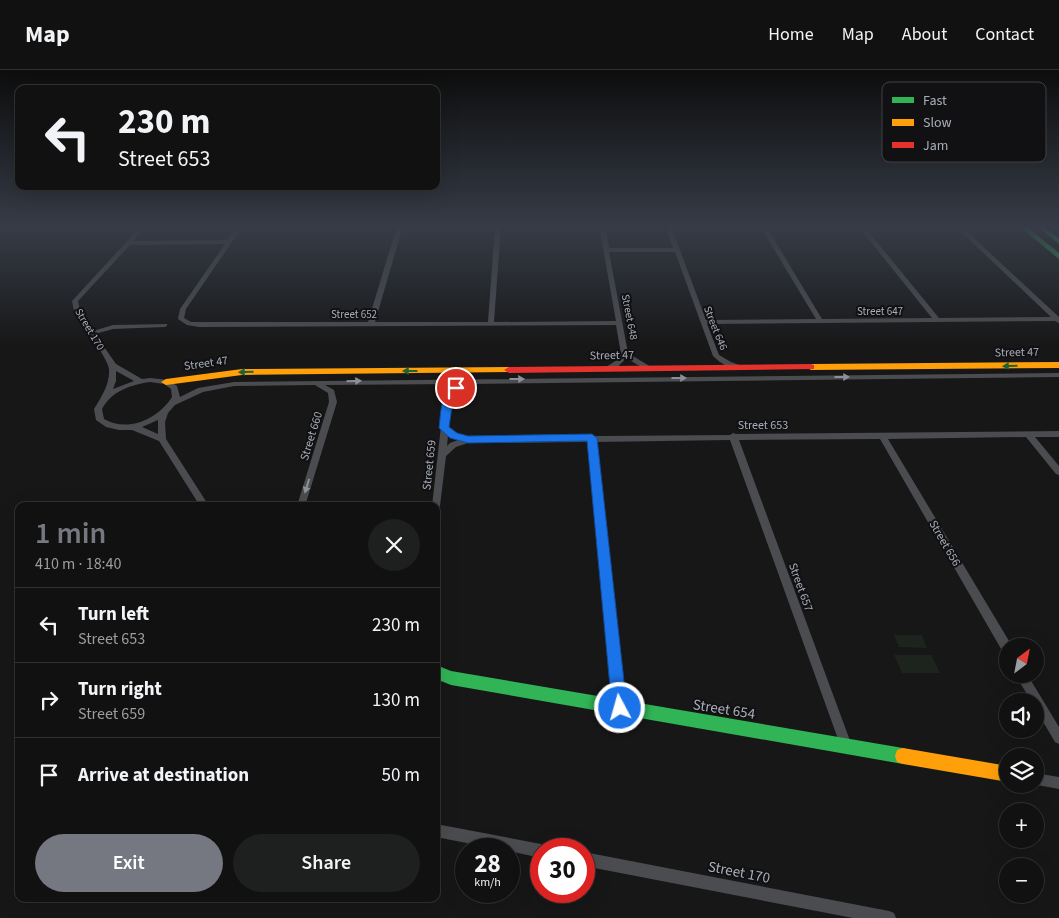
<!DOCTYPE html>
<html lang="en">
<head>
<meta charset="utf-8">
<style>
	:root { --surface:#111; --page:#1e1f1f; --text:#f1f3f6; --muted:#9c9d9f; --line:#303131; --accent:#757880 }
	body { margin:0; font-family:"Source Sans 3",sans-serif; background:var(--page); color:var(--text); height:100vh; display:flex; flex-direction:column; font-size:19px; white-space:nowrap }
	* { box-sizing:border-box; margin:0 }
	p { font-size:16px; color:var(--muted) }
	.icon { flex:none; width:28px; height:28px; fill:none; stroke:currentColor; stroke-width:2; stroke-linecap:round; stroke-linejoin:round }
	.map { position:relative; flex:1; overflow:hidden }
	.details { position:absolute; left:15px; top:432px; width:425px; height:400px; display:flex; flex-direction:column; background:var(--surface); border-radius:10px; box-shadow:0 5px 20px #0002,0 0 0 1px var(--line) }
	.details>* { flex:none }
	.guide { position:absolute; left:15px; top:15px; width:425px; height:105px; border-radius:10px; box-shadow:0 5px 20px #0002,0 0 0 1px var(--line); background:#111; color:var(--text); overflow:hidden }
	.needle { width:32px; rotate:32deg }
	.controls { position:absolute; left:999px; top:568px; display:grid; gap:10px }
	.controls a { display:grid; place-items:center; width:45px; height:45px; border-radius:50%; background:var(--surface); box-shadow:0 5px 20px #0002,0 0 0 1px var(--line); font-size:25px }
	.speed { position:absolute; left:455px; top:768px; display:flex; gap:10px; font-size:25px; font-weight:700; text-align:center }
	.speed>* { display:grid; place-content:center; width:65px; height:65px; border-radius:50%; background:var(--surface); box-shadow:0 5px 20px #0002,0 0 0 1px var(--line); line-height:1 }
	.speed small { font-size:12px; font-weight:400 }
	.speed .limit { border:8px solid #d22; background:#fff; color:#111 }
	.pin { position:absolute; display:grid; place-items:center; width:42px; height:42px; color:#fff; margin:-21px; border:2px solid #fff; border-radius:50%; box-shadow:0 1px 5px #0007 }
	.me { position:absolute; width:55px; margin:-28px; rotate:354deg; stroke-linejoin:round; filter:drop-shadow(0 0 4px #0008) }
	.turn { display:flex; align-items:center; gap:18px; height:105px; padding:0 20px; font-size:22px }
	.turn .icon { width:65px; height:65px; stroke-width:2.5 }
	.turn b { display:block; font-size:35px; line-height:42px }
	.round { display:grid; place-items:center; flex:none; width:52px; height:52px; border-radius:26px; background:var(--page) }
	.headline { display:flex; align-items:center; justify-content:space-between; height:85px; padding:0 20px }
	h1 { font-size:30px; font-weight:600; line-height:38px; color:var(--accent) }
	.button { display:flex; gap:10px; margin-top:auto; padding:10px 20px }
	.button a { flex:1; height:58px; border-radius:30px; background:var(--accent); color:#fff; font-size:20px; font-weight:600; line-height:58px; text-align:center }
	.button a+a { background:var(--page); color:var(--text) }
	ul { padding:0; list-style:none }
	li { display:flex; align-items:center; gap:15px; height:75px; padding:0 20px; border-top:1px solid var(--line) }
	li div { flex:1 }
	li b { display:block; font-size:19px }
	li em { font-style:normal }
	header { display:flex; align-items:center; gap:30px; box-sizing:border-box; height:70px; padding:0 25px; background:var(--surface); border-bottom:1px solid var(--line) }
	header strong { font-size:24px }
	nav { display:flex; gap:28px; margin-inline-start:auto; font-size:18px }
	.map>svg:first-child { display:block }
	.green { fill:#1d241e }
	.lines { fill:none; stroke-linecap:round; stroke-linejoin:round }
	.street { fill:#4b4c50; fill-rule:evenodd }
	.fast { fill:#30b455; fill-rule:evenodd }
	.slow { fill:#ff9f0a; fill-rule:evenodd }
	.jam { fill:#e5322d; fill-rule:evenodd }
	.oneway { fill:#206234 }
	.oneway2 { fill:#8c9099 }
	.route { fill:#1a73e8; stroke:#114b97 }
	.labels { text-anchor:middle; stroke-width:4; stroke-linejoin:round; paint-order:stroke }
	.far-street-label { font-size:11px; fill:#a8adb8; stroke:#111113 }
	.street-label { font-size:12px; fill:#a8adb8; stroke:#111113 }
	.near-street-label { font-size:15px; fill:#a8adb8; stroke:#111113 }
	.key { fill:#111113; stroke:#3e4045; stroke-width:1 }
	.key-label { font-size:14px; fill:#a8adb8 }
</style>
</head>
<body>
<header>
<strong>Map</strong>
<nav><a>Home</a><a>Map</a><a>About</a><a>Contact</a></nav>
</header>
<div class="map">
<svg width="1059" height="848" viewBox="0 0 1059 848">
	<rect width="100%" height="100%" fill="#171717"/>
	<g class="green">
		<path d="M 894,565 L 922,565 L 927,578 L 899,577 Z"/>
		<path d="M 894,585 L 931,585 L 940,603 L 902,603 Z"/>
	</g>
	<g class="lines">
		<g class="street">
			<path d="M 141,156 L 147,156 L 133,171 L 227,170 L 237,156 L 243,156 L 186,239 L 184,248 L 191,252 L 368,252 L 397,156 L 403,156 L 375,252 L 488,252 L 495,156 L 501,156 L 494,252 L 616,251 L 599,156 L 605,156 L 609,178 L 673,178 L 665,156 L 671,156 L 706,250 L 816,249 L 760,156 L 766,156 L 822,249 L 932,248 L 858,156 L 864,156 L 939,248 L 1051,247 L 955,156 L 961,156 L 1059,247 L 1059,253 L 1055,251 L 707,254 L 719,285 L 731,292 L 742,296 L 742,300 C 731,300 720,293 713,286 L 675,182 L 609,182 L 628,283 L 651,297 L 652,299 L 648,301 L 626,288 C 621,294 614,302 606,301 L 606,297 L 617,290 L 621,284 L 616,255 L 199,257 L 187,255 L 178,249 L 180,239 L 225,174 L 130,175 L 78,231 L 80,241 L 93,261 L 113,255 L 167,254 L 167,256 L 165,257 L 113,259 L 95,264 L 116,294 L 142,309 L 150,308 L 169,310 L 177,316 L 180,327 L 198,318 L 234,312 L 1059,303 L 1059,307 L 470,314 L 459,320 L 452,330 L 449,358 L 457,364 L 468,367 L 730,365 L 733,363 L 736,364 L 1059,361 L 1059,367 L 1035,367 L 1059,396 L 1059,405 L 1056,404 L 1026,367 L 888,369 L 1012,576 L 1008,576 L 1008,585 L 1004,584 L 880,369 L 739,370 L 852,676 L 850,680 L 846,682 L 842,680 L 730,370 L 596,372 L 626,638 L 624,642 L 620,644 L 616,642 L 614,638 L 588,372 L 468,373 L 456,377 L 446,386 L 440,436 L 436,439 L 436,436 L 432,436 L 444,330 L 453,316 L 458,314 L 325,315 L 334,320 L 337,332 L 305,436 L 297,436 L 329,332 L 328,323 L 315,315 L 234,316 L 203,322 L 175,335 L 168,343 L 165,352 L 166,369 L 209,436 L 200,436 L 159,371 L 132,360 L 119,360 L 106,357 L 96,350 L 94,339 C 102,326 110,314 109,299 C 109,290 80,251 74,241 L 72,231 ZM 116,301 L 134,311 L 113,319 L 116,311 ZM 150,312 L 164,314 L 171,319 L 172,327 C 158,349 128,363 104,349 L 102,339 C 112,321 130,315 150,312 ZM 158,350 L 158,364 L 142,357 ZM 448,365 L 458,370 L 450,373 L 447,376 Z"/>
			<path d="M 1043,156 L 1051,156 L 1059,159 L 1059,163 Z"/>
			<path d="M 1015,604 L 1027,604 L 1059,657 L 1059,674 L 1055,672 L 1035,638 L 1035,631 L 1031,631 Z"/>
			<path d="M 1035,703 L 1059,707 L 1059,719 L 1032,714 L 1035,714 Z"/>
			<path d="M 436,754 L 541,774 L 546,776 L 547,779 L 541,779 L 541,788 L 509,781 L 509,779 L 497,779 L 436,767 Z"/>
			<path d="M 584,782 L 889,841 L 894,843 L 896,848 L 853,848 L 584,796 Z"/>
		</g>
		<g class="fast">
			<path d="M 1019,156 L 1026,156 L 1059,183 L 1059,189 Z"/>
			<path d="M 1036,156 L 1043,156 L 1059,168 L 1059,174 Z"/>
			<path d="M 436,595 L 451,601 L 903,678 L 909,680 L 911,686 L 909,692 L 903,694 L 451,615 L 436,609 Z"/>
		</g>
		<g class="slow">
			<path d="M 1059,292 L 1059,298 L 811,300 L 806,297 L 811,294 Z"/>
			<path d="M 509,297 L 514,300 L 512,302 L 242,305 L 166,315 L 161,312 L 166,309 L 242,299 Z"/>
			<path d="M 903,678 L 1008,696 L 1008,712 L 903,694 L 897,692 L 895,686 L 897,680 Z"/>
		</g>
		<path class="jam" d="M 811,294 L 814,295 L 814,299 L 509,303 L 504,300 L 509,297 Z"/>
	</g>
	<defs><path id="oneway-solid" d="M-6-.8H1V-3.2L6.5 0L1 3.2V.8H-6Z" transform="scale(1.25)"/></defs>
	<g class="oneway">
		<use href="#oneway-solid" transform="translate(1010 296) rotate(179)"/>
		<use href="#oneway-solid" transform="translate(410 301) rotate(180)"/>
		<use href="#oneway-solid" transform="translate(246 302) rotate(179)"/>
	</g>
	<g class="oneway2">
		<use href="#oneway-solid" transform="translate(842 307)"/>
		<use href="#oneway-solid" transform="translate(679 308)"/>
		<use href="#oneway-solid" transform="translate(517 309)"/>
		<use href="#oneway-solid" transform="translate(354 311) rotate(-1)"/>
		<use href="#oneway-solid" transform="translate(307 416) rotate(107)"/>
	</g>
	<linearGradient id="sky" x2="0" y2="1"><stop stop-color="#0d0d0d"/><stop offset="0.57" stop-color="#363c47"/><stop offset="1" stop-color="#363c47" stop-opacity="0"/></linearGradient>
	<rect width="1059" height="275" fill="url(#sky)"/>
	<path class="route" d="M 456,315 L 460,318 L 453,330 L 449,357 L 457,363 L 468,366 L 592,364 L 597,368 L 627,638 L 625,643 L 620,645 L 614,643 L 612,638 L 587,371 L 468,373 L 450,368 L 439,358 C 441,344 440,321 456,315 Z"/>
	<g class="labels">
		<g class="far-street-label">
			<text x="880" y="245">Street 647</text>
			<text x="354" y="248">Street 652</text>
			<text transform="translate(630 247) rotate(79)" y="4">Street 648</text>
			<text transform="translate(716 258) rotate(68)" y="4">Street 646</text>
			<text transform="translate(90 259) rotate(59)" y="4">Street 170</text>
		</g>
		<g class="street-label">
			<text transform="translate(1017 282) rotate(-1)" y="4">Street 47</text>
			<text transform="translate(612 285) rotate(-1)" y="4">Street 47</text>
			<text transform="translate(206 293) rotate(-8)" y="4">Street 47</text>
			<text x="763" y="359">Street 653</text>
			<text transform="translate(311 366) rotate(-73)" y="4">Street 660</text>
			<text transform="translate(429 395) rotate(-84)" y="4">Street 659</text>
			<text transform="translate(945 473) rotate(60)" y="4">Street 656</text>
			<text transform="translate(801 517) rotate(70)" y="4">Street 657</text>
		</g>
		<g class="near-street-label">
			<text transform="translate(724 639) rotate(9)" y="5">Street 654</text>
			<text transform="translate(739 802) rotate(11)" y="5">Street 170</text>
		</g>
	</g>
	<rect x="882" y="12" width="164" height="80" rx="8" class="key"/>
	<rect x="892" y="27" width="22" height="6" fill="#30b455"/>
	<rect x="892" y="49" width="22" height="7" fill="#ff9f0a"/>
	<rect x="892" y="72" width="22" height="6" fill="#e5322d"/>
	<g class="key-label">
		<text x="923" y="35">Fast</text>
		<text x="923" y="57">Slow</text>
		<text x="923" y="80">Jam</text>
	</g>
</svg>
<div class="controls">
<a><svg class="needle" viewBox="-14 -14 28 28"><path d="M0-13l5 13h-10z" fill="#e53935"/><path d="M0 13l5-13h-10z" fill="#9c9d9f"/></svg></a>
<a><svg class="icon" aria-label="sound" viewBox="0 0 24 24"><path d="M4 9h4l5-4v14l-5-4H4zM17 9q2 3 0 6"/></svg></a>
<a><svg class="icon" aria-label="layers" viewBox="0 0 24 24"><path d="M12 4l9 5-9 5-9-5zM3 14l9 5 9-5"/></svg></a>
<a>+</a>
<a>−</a>
</div>
<div class="speed"><div>28<small>km/h</small></div><div class="limit">30</div></div>
<div class="pin" style="left:456px;top:318px;background:#d93025"><svg class="icon" aria-label="arrive" viewBox="0 0 24 24"><path d="M6 21V4h12l-3 4 3 4H6"/></svg></div>
<svg class="me" style="left:620px;top:638px" viewBox="-20 -20 40 40"><circle r="17" fill="#1a73e8" stroke="#fff" stroke-width="3"/><path d="M0-11L8 9 0 5-8 9z" fill="#fff"/></svg>
<div class="guide">
<div class="turn"><svg class="icon" aria-label="left" viewBox="0 0 24 24"><path d="M17 20v-9H6M10 6l-5 5 5 5"/></svg><div><b>230 m</b>Street 653</div></div>
</div>
<section class="details">
<div class="headline"><div><h1>1 min</h1><p>410 m · 18:40</p></div><a class="round"><svg class="icon" aria-label="close" viewBox="0 0 24 24"><path d="M6 6l12 12M18 6L6 18"/></svg></a></div>
<ul>
<li><svg class="icon" aria-label="left" viewBox="0 0 24 24"><path d="M17 20v-9H6M10 6l-5 5 5 5"/></svg><div><b>Turn left</b><p>Street 653</p></div><em>230 m</em></li>
<li><svg class="icon" aria-label="right" viewBox="0 0 24 24"><path d="M7 20v-9h11M14 6l5 5-5 5"/></svg><div><b>Turn right</b><p>Street 659</p></div><em>130 m</em></li>
<li><svg class="icon" aria-label="arrive" viewBox="0 0 24 24"><path d="M6 21V4h12l-3 4 3 4H6"/></svg><div><b>Arrive at destination</b></div><em>50 m</em></li>
</ul>
<div class="button"><a>Exit</a><a>Share</a></div>
</section>
</div>
</body>
</html>
